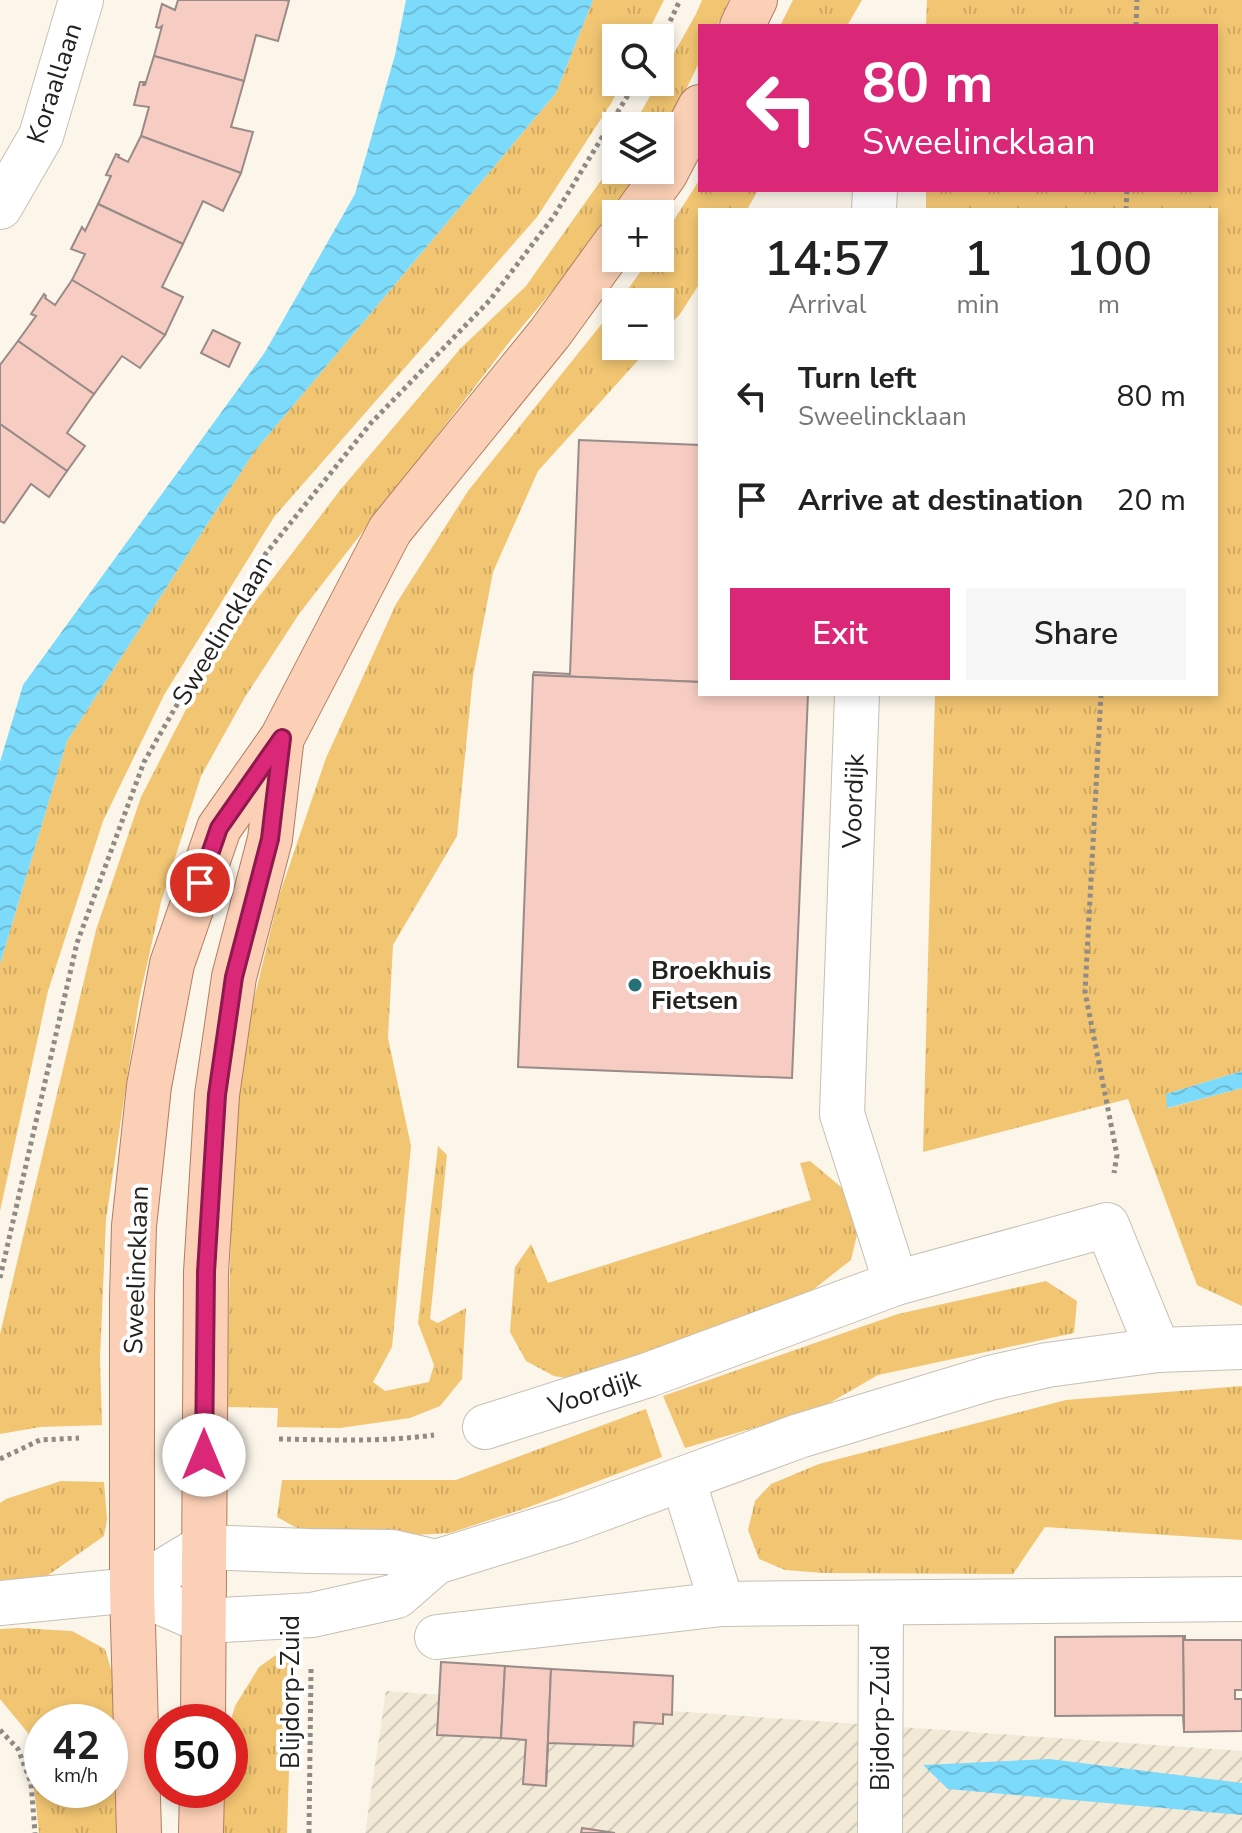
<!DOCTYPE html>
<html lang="en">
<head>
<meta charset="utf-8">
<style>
	:root { --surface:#fff; --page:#f6f6f6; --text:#222; --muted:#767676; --accent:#db2777 }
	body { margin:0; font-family:"Nunito Sans",sans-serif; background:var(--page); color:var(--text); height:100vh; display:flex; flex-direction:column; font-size:30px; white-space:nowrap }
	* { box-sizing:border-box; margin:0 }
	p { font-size:26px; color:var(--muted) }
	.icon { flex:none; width:44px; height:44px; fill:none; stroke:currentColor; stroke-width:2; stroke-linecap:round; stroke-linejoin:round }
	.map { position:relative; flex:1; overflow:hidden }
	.panel { position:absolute; left:698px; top:208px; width:520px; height:488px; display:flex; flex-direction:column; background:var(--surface); border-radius:0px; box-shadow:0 4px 12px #0003 }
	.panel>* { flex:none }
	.banner { position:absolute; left:698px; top:24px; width:520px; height:168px; border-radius:0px; box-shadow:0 4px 12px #0003; background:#db2777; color:#fff; overflow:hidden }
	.fabs { position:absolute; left:602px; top:24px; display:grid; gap:16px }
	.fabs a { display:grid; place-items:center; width:72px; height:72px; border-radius:0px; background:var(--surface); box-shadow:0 4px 12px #0003; font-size:40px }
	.speed { position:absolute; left:24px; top:1704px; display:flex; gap:16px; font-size:40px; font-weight:700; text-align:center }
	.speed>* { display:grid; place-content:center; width:104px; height:104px; border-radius:50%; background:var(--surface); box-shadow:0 4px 12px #0003; line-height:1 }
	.speed small { font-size:20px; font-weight:400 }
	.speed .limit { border:12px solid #d22; background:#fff; color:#111 }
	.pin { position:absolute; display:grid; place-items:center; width:68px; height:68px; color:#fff; margin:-34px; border:4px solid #fff; border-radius:50%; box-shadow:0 2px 8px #0007 }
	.me { position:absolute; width:88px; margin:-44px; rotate:0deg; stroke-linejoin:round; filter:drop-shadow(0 0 6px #0008) }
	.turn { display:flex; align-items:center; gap:28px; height:168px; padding:0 32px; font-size:36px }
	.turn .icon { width:104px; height:104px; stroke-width:2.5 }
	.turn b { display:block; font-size:56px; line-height:68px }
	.eta { display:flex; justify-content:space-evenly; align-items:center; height:136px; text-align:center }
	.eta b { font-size:48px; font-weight:600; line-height:56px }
	.button { display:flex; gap:16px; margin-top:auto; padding:16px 32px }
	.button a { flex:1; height:92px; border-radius:0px; background:var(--accent); color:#fff; font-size:32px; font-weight:600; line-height:92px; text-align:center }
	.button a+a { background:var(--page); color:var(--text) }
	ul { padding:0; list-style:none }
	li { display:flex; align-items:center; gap:24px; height:104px; padding:0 32px }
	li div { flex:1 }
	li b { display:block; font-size:30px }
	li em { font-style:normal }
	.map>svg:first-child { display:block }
	.industrial { fill:url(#industrial-furrows) }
	.grass { fill:url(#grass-tufts); fill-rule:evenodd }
	.water { fill:url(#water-waves) }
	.building { fill:#f7ccc3; stroke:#988b88; stroke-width:2 }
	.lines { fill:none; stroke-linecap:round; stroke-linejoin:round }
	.minor-casing { stroke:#c6c0b6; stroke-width:46 }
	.major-casing { stroke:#af7e61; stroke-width:46 }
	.path { stroke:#908c85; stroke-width:5; stroke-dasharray:4 4; stroke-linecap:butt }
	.minor { stroke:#fff; stroke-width:44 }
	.major { stroke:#fcd0b6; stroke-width:44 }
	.route-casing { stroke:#8e194d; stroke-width:20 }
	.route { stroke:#db2777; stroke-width:14 }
	.poi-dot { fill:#267175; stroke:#fff; stroke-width:3 }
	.labels { text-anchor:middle; stroke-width:8; stroke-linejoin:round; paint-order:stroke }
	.street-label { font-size:26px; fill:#24221e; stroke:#fff }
	.poi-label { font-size:26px; font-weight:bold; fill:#24221e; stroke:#fff; text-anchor:start }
</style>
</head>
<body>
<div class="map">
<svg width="1242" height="1833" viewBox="0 0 1242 1833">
	<defs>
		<pattern id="industrial-furrows" width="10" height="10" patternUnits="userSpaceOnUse" patternTransform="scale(2)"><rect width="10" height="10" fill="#f3e9d7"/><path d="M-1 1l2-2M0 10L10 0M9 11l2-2" fill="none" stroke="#d0c8b8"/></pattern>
		<pattern id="grass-tufts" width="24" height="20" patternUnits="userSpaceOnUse" patternTransform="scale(2)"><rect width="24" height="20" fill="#f1c572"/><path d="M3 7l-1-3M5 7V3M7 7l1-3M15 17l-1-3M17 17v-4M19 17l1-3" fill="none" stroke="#cea962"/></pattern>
		<pattern id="water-waves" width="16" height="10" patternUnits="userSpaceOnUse" patternTransform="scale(2)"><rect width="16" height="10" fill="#7cdafb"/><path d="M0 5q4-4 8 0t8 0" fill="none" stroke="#6bbbd7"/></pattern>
	</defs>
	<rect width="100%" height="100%" fill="#fbf5ea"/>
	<path class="industrial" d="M 386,1691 L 1242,1751 L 1242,1833 L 365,1833 Z"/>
	<g class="grass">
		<path d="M 593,0 L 664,0 L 645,38 L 616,38 L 616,82 L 622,82 L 612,102 L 537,217 L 274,517 L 164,695 L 103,821 L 48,991 L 0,1211 L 0,964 L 67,741 L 254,452 L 556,93 Z"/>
		<path d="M 702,0 L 729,0 L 717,26 L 700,26 L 700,61 L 660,142 L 660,126 L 633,126 L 658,82 L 660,82 L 660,78 L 696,14 Z"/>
		<path d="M 793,0 L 862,0 L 847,26 L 780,26 Z"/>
		<path d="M 927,0 L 1242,0 L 1242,1071 L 1166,1094 L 1168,1108 L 1242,1088 L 1242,1306 L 1197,1285 L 1128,1099 L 923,1152 L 935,694 L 1216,694 L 1216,210 L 926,210 L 926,190 L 1216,190 L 1216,26 L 926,26 Z"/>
		<path d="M 616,156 L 616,170 L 642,170 L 608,224 L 511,340 L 299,614 L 245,697 L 201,776 L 161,902 L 139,1000 L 106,1219 L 100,1359 L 102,1425 L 40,1427 L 0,1434 L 0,1334 L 96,930 L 141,797 L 213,657 L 341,489 L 460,349 L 526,286 L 607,172 Z"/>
		<path d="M 700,179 L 700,190 L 758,190 L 747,210 L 700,210 L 700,283 L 680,314 L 660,336 L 660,302 L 619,302 L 650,258 L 660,258 L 660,242 Z"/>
		<path d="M 616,306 L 616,346 L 651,346 L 538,471 L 493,572 L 473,676 L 457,836 L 393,945 L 388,1038 L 411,1146 L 392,1347 L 373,1382 L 385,1391 L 429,1382 L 434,1365 L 418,1323 L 438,1146 L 447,1155 L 430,1319 L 438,1323 L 466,1308 L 462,1379 L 440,1406 L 410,1418 L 340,1428 L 277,1427 L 278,1408 L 226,1407 L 234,1126 L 249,1020 L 279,896 L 326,758 L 396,604 L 468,491 Z"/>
		<path d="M 810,1161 L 847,1192 L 859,1226 L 851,1260 L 805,1296 L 578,1380 L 554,1376 L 526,1361 L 510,1332 L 515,1267 L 531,1244 L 548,1283 L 811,1200 L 800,1163 Z"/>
		<path d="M 1046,1281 L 1077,1301 L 1074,1333 L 878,1375 L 819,1409 L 685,1448 L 663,1396 L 898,1314 Z"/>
		<path d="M 1242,1386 L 1242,1540 L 1045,1527 L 1013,1574 L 823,1573 L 785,1570 L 759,1559 L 748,1530 L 755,1501 L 771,1484 L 819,1464 L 1066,1400 Z"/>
		<path d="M 646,1409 L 662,1457 L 529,1507 L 450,1533 L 365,1538 L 304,1532 L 277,1517 L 282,1480 L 456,1480 Z"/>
		<path d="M 61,1481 L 104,1482 L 107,1519 L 104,1536 L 27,1590 L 0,1594 L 0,1503 L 6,1499 Z"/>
		<path d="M 19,1628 L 72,1631 L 105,1649 L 115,1682 L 121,1833 L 39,1833 L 28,1733 L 0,1699 L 0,1629 ZM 42,1722 L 110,1722 L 110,1790 L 42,1790 Z"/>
		<path d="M 293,1643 L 287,1833 L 220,1833 L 220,1790 L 230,1790 L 230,1723 L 235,1706 L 259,1667 Z"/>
	</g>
	<g class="water">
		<path d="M 406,0 L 593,0 L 556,93 L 254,452 L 67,741 L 0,964 L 0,762 L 23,685 L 265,352 L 355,194 L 395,55 Z"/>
		<path d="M 1242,1071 L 1242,1088 L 1167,1108 L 1166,1094 Z"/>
		<path d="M 1049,1759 L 1242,1783 L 1242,1815 L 948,1789 L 923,1765 Z"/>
	</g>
	<g class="building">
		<path d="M 178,0 L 285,0 L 289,1 L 278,41 L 256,35 L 244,81 L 154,56 L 162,26 L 159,28 L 156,27 L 162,4 L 175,10 Z"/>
		<path d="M 154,56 L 244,81 L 231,127 L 253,132 L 241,173 L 141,136 L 149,107 L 134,105 L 140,82 L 144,82 L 143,85 L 145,85 Z"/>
		<path d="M 141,136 L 241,173 L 223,211 L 203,201 L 183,244 L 98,204 L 111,176 L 106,175 L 116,154 L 119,155 L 118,157 L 128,162 Z"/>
		<path d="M 98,204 L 183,244 L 162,287 L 183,297 L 165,335 L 72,280 L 85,254 L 71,249 L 82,227 L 85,231 Z"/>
		<path d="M 72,280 L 165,335 L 140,368 L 122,356 L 94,394 L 18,341 L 36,316 L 31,314 L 44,294 L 46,296 L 45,298 L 55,305 Z"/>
		<path d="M 213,330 L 240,343 L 229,367 L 201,353 Z"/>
		<path d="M 18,341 L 94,394 L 67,433 L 85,446 L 67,471 L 0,424 L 0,365 Z"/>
		<path d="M 0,424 L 67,471 L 49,497 L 31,484 L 4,523 L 0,521 Z"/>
		<path d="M 579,440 L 700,445 L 700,682 L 533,675 L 534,672 L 570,674 Z"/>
		<path d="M 533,675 L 700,682 L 700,694 L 808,694 L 792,1078 L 518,1067 Z"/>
		<path d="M 1183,1636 L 1185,1636 L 1185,1640 L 1242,1640 L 1242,1690 L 1235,1690 L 1235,1699 L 1242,1699 L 1242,1731 L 1184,1732 Z"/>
		<path d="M 1183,1636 L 1184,1731 L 1183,1715 L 1055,1716 L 1055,1637 Z"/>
		<path d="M 441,1662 L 505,1666 L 501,1738 L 437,1735 Z"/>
		<path d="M 505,1666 L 551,1669 L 546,1786 L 523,1784 L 526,1740 L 501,1738 Z"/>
		<path d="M 551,1669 L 673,1676 L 672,1715 L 663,1714 L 663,1724 L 634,1722 L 633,1746 L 548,1743 L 546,1786 Z"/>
		<path d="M 582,1828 L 615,1833 L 581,1833 Z"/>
	</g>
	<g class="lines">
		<g class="minor-casing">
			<g id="minor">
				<path d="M 0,207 L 41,136 L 81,0"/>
				<path d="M 874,210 L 875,190"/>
				<path d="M 857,694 L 842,1114 L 896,1283"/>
				<path d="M 485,1427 L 648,1375 L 896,1283 L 1107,1225 L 1158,1350"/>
				<path d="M 683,1480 L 722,1604 L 1242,1599"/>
				<path d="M 132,1590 L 204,1621 L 312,1615 L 397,1596 L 436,1562 L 571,1520 L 799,1436 L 990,1378 L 1047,1365 L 1158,1350 L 1242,1347"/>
				<path d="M 0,1603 L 132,1590 L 203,1547 L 309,1551 L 392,1552 L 436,1562"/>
				<path d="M 437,1637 L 722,1604"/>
				<path d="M 880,1833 L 881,1603"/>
			</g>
		</g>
		<g class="major-casing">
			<g id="major">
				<path d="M 742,26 L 755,0"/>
				<path d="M 636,214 L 665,174 L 700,107"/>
				<path d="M 203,1722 L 206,1272 L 217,1095 L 234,977 L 270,839 L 281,744"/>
				<path d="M 139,1833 L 132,1590 L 132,1298 L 134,1226 L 149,1086 L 172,964 L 219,828 L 282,738 L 390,530 L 550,333 L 616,242"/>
				<path d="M 201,1833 L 202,1790"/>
			</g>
		</g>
		<g class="path">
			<path d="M 1136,26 L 1137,0"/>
			<path d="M 660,43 L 680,0"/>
			<path d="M 1126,210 L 1127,190"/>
			<path d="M 1101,694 L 1085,992 L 1117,1155 L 1114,1173"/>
			<path d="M 0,1278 L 77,943 L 144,762 L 259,562 L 371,423 L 490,300 L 554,216 L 636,82"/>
			<path d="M 279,1439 C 330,1440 383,1442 434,1435"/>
			<path d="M 0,1459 L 40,1440 L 79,1438"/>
			<path d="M 0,1730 L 18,1749 L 31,1783 L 35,1833"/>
			<path d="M 309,1833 L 311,1668"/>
		</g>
		<use href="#minor" class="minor"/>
		<use href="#major" class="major"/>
	</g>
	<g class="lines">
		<g class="route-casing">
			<path id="route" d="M 200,883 L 219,828 L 282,738 L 270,839 L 234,977 L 217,1095 L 206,1272 L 204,1455"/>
		</g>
		<use href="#route" class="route"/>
	</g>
	<circle class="poi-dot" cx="635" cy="985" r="8"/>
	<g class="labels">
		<g class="street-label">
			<text transform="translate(54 83) rotate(-72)" y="9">Koraallaan</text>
			<text transform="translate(222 630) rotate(-59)" y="9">Sweelincklaan</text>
			<text transform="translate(853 801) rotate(-88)" y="9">Voordijk</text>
			<text transform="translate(136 1270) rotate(-88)" y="9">Sweelincklaan</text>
			<text transform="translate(594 1392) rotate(-18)" y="9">Voordijk</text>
			<text transform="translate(290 1692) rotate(-90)" y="9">Blijdorp-Zuid</text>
			<text transform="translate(880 1718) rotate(-90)" y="9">Bijdorp-Zuid</text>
		</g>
		<g class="poi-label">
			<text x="651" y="979">Broekhuis<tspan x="651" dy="30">Fietsen</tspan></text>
		</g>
	</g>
</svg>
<div class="fabs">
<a><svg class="icon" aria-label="search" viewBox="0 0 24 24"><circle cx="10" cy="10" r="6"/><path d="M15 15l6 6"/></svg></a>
<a><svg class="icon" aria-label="layers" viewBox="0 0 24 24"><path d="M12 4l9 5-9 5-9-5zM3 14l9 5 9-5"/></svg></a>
<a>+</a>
<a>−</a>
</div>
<div class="speed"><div>42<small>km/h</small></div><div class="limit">50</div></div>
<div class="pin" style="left:200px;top:883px;background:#d93025"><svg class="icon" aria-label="arrive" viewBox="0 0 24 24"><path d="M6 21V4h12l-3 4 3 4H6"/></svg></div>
<svg class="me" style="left:204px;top:1455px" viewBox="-20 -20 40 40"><circle r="19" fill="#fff"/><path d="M0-13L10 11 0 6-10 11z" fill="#db2777"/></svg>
<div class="banner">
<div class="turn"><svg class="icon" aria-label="left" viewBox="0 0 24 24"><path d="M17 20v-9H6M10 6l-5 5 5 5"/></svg><div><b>80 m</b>Sweelincklaan</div></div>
</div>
<section class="panel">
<div class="eta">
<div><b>14:57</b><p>Arrival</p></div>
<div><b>1</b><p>min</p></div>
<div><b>100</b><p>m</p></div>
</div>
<ul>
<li><svg class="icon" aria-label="left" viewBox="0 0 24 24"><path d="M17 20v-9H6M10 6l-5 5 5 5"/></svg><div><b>Turn left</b><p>Sweelincklaan</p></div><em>80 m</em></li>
<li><svg class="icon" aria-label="arrive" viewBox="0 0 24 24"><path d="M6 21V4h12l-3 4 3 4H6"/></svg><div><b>Arrive at destination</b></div><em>20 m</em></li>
</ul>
<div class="button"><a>Exit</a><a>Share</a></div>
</section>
</div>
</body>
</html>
